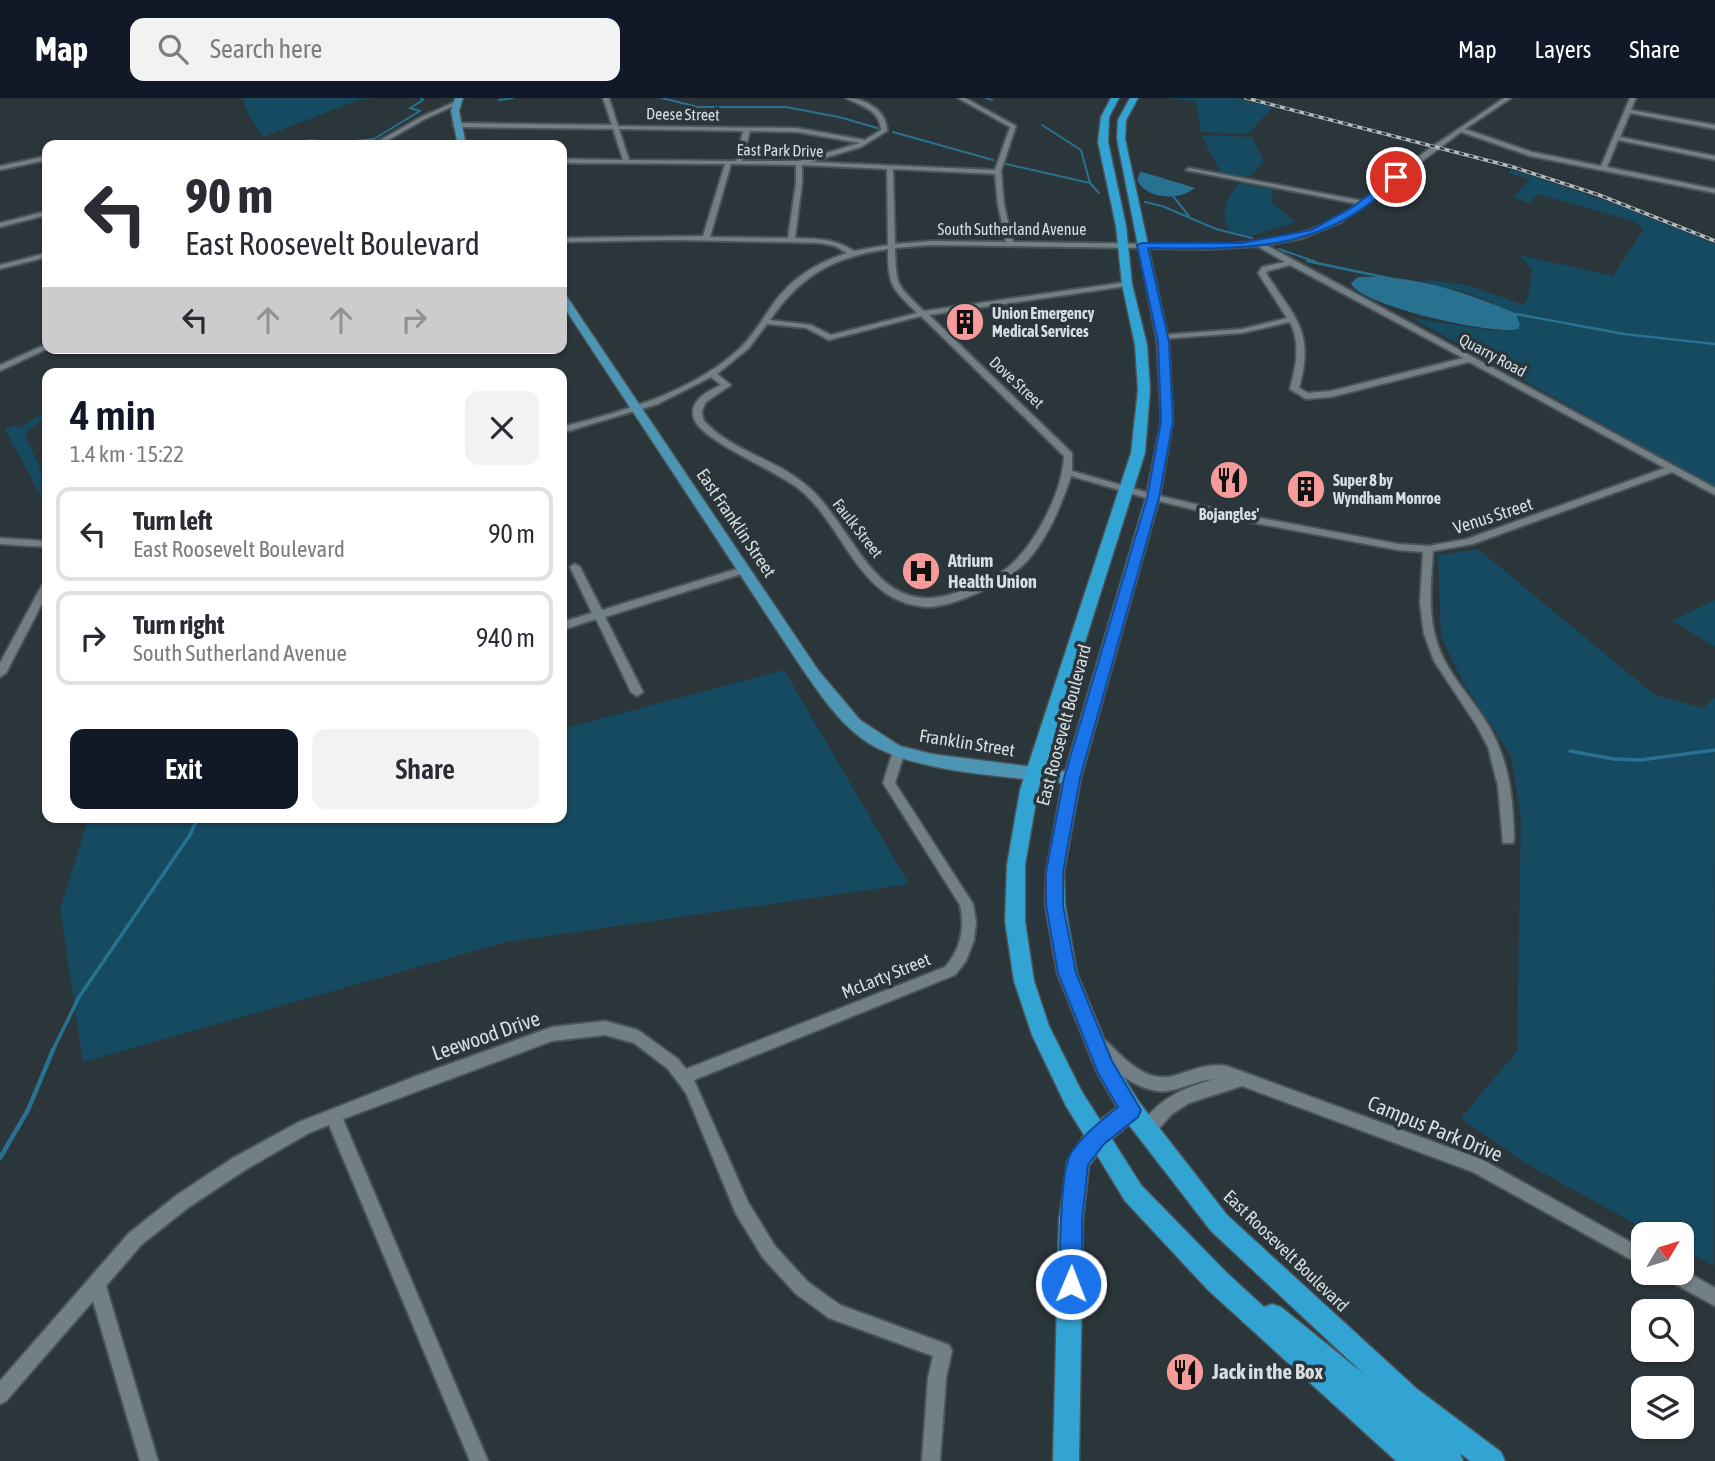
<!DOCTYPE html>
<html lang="en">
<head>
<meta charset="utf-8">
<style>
	:root { --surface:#fff; --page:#f2f2f3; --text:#2b2b33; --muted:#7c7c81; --line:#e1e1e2; --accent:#111827 }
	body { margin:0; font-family:"Asap Condensed",sans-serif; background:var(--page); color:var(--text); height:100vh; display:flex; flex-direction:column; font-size:26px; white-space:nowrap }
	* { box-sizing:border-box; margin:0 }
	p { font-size:23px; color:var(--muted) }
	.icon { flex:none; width:38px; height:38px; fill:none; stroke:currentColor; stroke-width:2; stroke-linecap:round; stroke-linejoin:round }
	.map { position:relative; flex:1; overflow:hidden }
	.drawer { position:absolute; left:42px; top:270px; width:525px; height:455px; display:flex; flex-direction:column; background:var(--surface); border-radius:14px; box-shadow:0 2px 5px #0004 }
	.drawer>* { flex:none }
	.hud { position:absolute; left:42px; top:42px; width:525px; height:214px; border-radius:14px; box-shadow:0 2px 5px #0004; background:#fff; color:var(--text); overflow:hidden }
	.needle { width:46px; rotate:52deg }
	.controls { position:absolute; left:1631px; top:1124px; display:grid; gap:14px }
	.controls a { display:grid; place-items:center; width:63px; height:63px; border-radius:14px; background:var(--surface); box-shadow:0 2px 5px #0004; font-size:35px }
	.pin { position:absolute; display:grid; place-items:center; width:60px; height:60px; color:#fff; margin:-30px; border:4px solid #fff; border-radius:50%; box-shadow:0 2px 7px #0007 }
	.me { position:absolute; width:77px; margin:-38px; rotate:1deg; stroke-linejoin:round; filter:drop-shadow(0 0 5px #0008) }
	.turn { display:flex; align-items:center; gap:24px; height:147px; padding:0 28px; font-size:32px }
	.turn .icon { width:91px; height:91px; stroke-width:2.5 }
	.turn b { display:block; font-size:49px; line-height:60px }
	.lanes { display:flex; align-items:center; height:66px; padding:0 28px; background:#0003; justify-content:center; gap:35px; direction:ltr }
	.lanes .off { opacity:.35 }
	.round { display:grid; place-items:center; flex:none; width:74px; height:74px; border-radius:14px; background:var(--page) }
	.head { display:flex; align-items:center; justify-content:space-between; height:119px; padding:0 28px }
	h1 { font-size:42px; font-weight:600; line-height:52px; color:var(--accent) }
	.primary-button { display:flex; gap:14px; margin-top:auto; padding:14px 28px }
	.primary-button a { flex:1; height:80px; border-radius:14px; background:var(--accent); color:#fff; font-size:28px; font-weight:600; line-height:80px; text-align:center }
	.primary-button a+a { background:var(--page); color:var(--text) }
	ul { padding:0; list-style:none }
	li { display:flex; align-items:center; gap:21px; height:94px; margin:0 14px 10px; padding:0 14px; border:4px solid var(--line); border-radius:14px }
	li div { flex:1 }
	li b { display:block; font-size:26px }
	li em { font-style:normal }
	header { display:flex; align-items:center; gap:42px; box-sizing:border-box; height:98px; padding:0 35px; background:var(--accent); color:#fff }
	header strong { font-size:33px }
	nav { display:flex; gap:38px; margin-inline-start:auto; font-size:24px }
	.search { width:490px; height:63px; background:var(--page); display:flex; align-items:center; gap:18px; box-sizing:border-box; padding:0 24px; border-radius:14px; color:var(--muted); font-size:26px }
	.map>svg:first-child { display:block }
	.green { fill:#154a61 }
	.water { fill:#287191 }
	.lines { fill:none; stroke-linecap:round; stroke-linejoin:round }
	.stream-far3 { stroke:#287191; stroke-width:2 }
	.stream-far2 { stroke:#287191; stroke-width:2.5 }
	.stream-far1 { stroke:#287191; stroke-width:3.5 }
	.stream { stroke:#287191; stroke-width:4.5 }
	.minor-casing { stroke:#4a5357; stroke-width:4 }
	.major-casing { stroke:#4a5357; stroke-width:3 }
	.highway-casing { stroke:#4a5357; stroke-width:3 }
	.minor { fill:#727f85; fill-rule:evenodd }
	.major { fill:#4c95b4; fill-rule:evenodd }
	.highway { fill:#32a4d4; fill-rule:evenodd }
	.rail-casing { stroke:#b2b9bd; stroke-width:3.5 }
	.rail { stroke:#2b363b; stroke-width:2; stroke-dasharray:5; stroke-linecap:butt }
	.route { fill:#1a73e8; stroke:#114b97; stroke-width:2 }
	.labels { text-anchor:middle; stroke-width:7; stroke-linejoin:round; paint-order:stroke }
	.far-street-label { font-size:16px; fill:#d7dee1; stroke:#2b363b }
	.far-poi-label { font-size:16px; font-weight:bold; fill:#d7dee1; stroke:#2b363b; text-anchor:start }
	.street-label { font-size:18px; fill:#d7dee1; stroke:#2b363b }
	.poi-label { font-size:18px; font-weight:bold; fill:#d7dee1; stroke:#2b363b; text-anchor:start }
	.near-street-label { font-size:21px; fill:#d7dee1; stroke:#2b363b }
	.near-poi-label { font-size:21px; font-weight:bold; fill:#d7dee1; stroke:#2b363b; text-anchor:start }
</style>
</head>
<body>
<header>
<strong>Map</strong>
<div class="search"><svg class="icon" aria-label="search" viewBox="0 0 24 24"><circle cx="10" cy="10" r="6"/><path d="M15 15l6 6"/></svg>Search here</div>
<nav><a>Map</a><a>Layers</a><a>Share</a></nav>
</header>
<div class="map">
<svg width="1715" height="1363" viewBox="0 0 1715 1363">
	<rect width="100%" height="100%" fill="#2b363b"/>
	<g class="green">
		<path d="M 242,0 L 371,0 L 361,1 L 263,39 L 250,20 Z"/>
		<path d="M 1169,0 L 1236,0 L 1273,9 L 1248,36 L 1201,34 L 1196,4 Z"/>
		<path d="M 1201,37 L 1252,39 L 1264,63 L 1250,78 L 1222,77 Z"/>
		<path d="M 1511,71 L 1621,108 L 1715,146 L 1715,389 L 1412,220 L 1494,233 L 1518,231 L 1492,204 L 1465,194 L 1425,186 L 1428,182 L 1467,187 L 1524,207 L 1528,198 L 1532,172 L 1519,157 L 1613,178 L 1644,131 L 1633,123 L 1538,96 L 1529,105 L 1513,100 L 1531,81 L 1508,75 Z"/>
		<path d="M 1239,85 L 1273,92 L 1272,105 L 1296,124 L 1251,138 L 1229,133 C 1220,111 1225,103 1239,85 Z"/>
		<path d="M 47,312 L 47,319 L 28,332 L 25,338 L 47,384 L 47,410 L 5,331 L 16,327 L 18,331 Z"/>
		<path d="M 1478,451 L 1655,597 L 1703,610 L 1715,599 L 1714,1168 L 1682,1151 L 1682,1136 L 1654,1136 L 1525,1065 L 1461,1020 L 1517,953 L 1521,719 L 1511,658 L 1463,584 L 1441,539 L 1438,457 Z"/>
		<path d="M 1715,502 L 1715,549 L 1672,523 Z"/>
		<path d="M 784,572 L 909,786 L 506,844 L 83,964 L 60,811 L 89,719 L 562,719 L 562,631 Z"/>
	</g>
	<g class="water">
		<path d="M 1140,74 L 1146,75 L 1195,90 C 1179,103 1147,102 1137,82 Z"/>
		<path d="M 1358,179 C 1410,176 1463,193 1510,213 L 1516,216 L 1520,227 L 1518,231 C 1494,238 1358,207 1351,185 Z"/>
	</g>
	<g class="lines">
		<g class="stream-far3">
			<path d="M 662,0 L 698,9 L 786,9 L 839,19 L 877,30"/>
			<path d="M 986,0 L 992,2"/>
			<path d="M 499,2 L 513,0"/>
			<path d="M 1042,27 L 1081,52 L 1090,85 L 1099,95"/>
			<path d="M 893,34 L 993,62"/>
			<path d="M 281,47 L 311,42 L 335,45 L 374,41 L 420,13 L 410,10 L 423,2 L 421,0"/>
			<path d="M 1006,66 L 1090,85"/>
			<path d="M 1172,97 L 1189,118"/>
			<path d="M 1145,104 L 1162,108 L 1216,131 L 1252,140"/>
			<path d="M 1279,151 L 1316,164"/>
		</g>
		<g class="stream-far2">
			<path d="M 1307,163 L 1393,181"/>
			<path d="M 1516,216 L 1624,236 L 1715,246"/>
		</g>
		<g class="stream-far1">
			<path d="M 1570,653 L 1614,661 L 1640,662 L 1715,652"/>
			<path d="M 52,954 L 79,899 L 190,737 L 198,719"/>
		</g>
		<path class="stream" d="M 0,1060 L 28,1012 L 53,952"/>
		<g class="minor-casing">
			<g id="minor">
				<path d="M 603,0 L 609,0 L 618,28 L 797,30 L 865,42 L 881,32 C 880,12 861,8 846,0 C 865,0 887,12 887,33 L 861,49 L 811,64 L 995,72 L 1010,29 L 958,0 L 965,0 L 1016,28 L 1001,73 L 1004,107 L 1013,144 C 1058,145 1103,145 1147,146 C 1220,147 1297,153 1358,106 L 1186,72 L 1189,70 L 1363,103 L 1426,53 L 1504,0 L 1511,0 L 1465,31 L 1532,54 L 1601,68 L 1630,0 L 1636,0 L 1631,12 L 1715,27 L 1715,31 L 1630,15 L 1620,39 L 1715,58 L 1715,62 L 1618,42 L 1607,69 L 1715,91 L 1715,95 L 1530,58 L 1461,34 L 1341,124 L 1303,140 L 1266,147 L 1715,390 L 1715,397 L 1672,374 L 1473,446 L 1433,453 C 1431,485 1427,519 1439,550 C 1449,577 1470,598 1485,622 C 1509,659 1513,698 1514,741 L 1513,745 L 1503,745 L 1498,688 L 1488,649 L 1477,628 L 1434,563 L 1424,536 L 1420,505 L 1423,454 L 1398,452 L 1229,420 L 1150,401 L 1071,378 C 1061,408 1048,440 1027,463 C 1009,483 955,509 927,509 C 913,508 899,504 887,496 C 849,470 835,420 799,391 C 777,373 702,343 694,321 C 688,303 708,293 721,287 L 711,279 L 658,306 L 562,335 L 562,329 C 623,313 688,296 737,253 C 752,239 762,222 773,206 C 792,180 816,165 847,155 L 835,148 L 820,145 L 673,142 L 562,144 L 562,140 L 703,138 L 725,66 L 562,65 L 562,61 L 623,62 L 613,31 L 456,29 L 453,27 L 456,25 L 612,27 ZM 619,31 L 743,33 L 736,63 L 629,62 ZM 750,33 L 797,34 L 860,45 L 799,63 L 742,63 ZM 731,66 L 796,67 L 796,85 L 788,140 L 710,139 ZM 802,67 L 887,71 L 888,147 L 854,153 C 833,140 818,141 795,140 L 802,85 ZM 893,71 L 995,76 L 998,107 L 1006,144 L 932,143 L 895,146 ZM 932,147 L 1208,151 L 1257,148 L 1285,164 L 1262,169 L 1258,175 L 1287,220 L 1242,231 L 1162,237 L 1158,239 L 1159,241 L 1242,235 L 1290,224 C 1301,247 1296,268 1290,291 L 1306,301 L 1331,299 L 1469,264 L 1665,370 L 1467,441 L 1428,448 L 1398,446 L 1229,414 L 1156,397 L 1072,373 L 1072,355 L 929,217 L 1127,188 L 1131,186 L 1127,184 L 924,213 C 897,187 896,189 895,150 ZM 888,151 C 888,188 891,189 917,215 L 831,237 L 811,227 L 770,222 C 802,176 834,159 888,151 ZM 1290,167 L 1463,260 L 1331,293 L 1308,295 L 1299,290 C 1315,232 1295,221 1266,175 L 1268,173 ZM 921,218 L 1064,358 C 1063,393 1035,448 1007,470 C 992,482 973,488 955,495 C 885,519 862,452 826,408 C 815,393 801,382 786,373 C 761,358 729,348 708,327 C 703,323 702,318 702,313 L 706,304 L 731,287 L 717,276 L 748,251 L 767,226 L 806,230 L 829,242 Z"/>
				<path d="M 455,4 L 460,5 L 425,21 L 379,47 L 372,47 L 421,19 Z"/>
				<path d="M 47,58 L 47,62 L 0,72 L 0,68 Z"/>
				<path d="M 47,113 L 47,117 L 0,129 L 0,125 Z"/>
				<path d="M 47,155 L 47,159 L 0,171 L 0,167 Z"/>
				<path d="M 47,246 L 49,250 L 0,273 L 0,267 Z"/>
				<path d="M 0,440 L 47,443 L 47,449 L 0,446 Z"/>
				<path d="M 575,466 L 580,469 L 602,512 L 740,470 L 748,470 L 749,472 L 748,474 L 605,519 L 643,594 L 637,598 L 631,594 L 596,521 L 562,532 L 562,524 L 592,515 L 570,469 Z"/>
				<path d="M 47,484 L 47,496 L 6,575 L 0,579 L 0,565 L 42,487 Z"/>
				<path d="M 899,648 L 905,653 L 895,685 L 973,806 L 976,824 L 974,842 L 966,863 L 955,877 L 694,982 L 748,1104 L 775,1148 L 808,1184 L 840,1207 L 949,1247 L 952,1253 L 946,1280 L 940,1363 L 922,1363 L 928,1280 L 933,1258 L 829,1220 L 796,1196 L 763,1160 L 736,1116 L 686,995 L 668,971 L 634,945 L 605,937 L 552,943 L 343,1021 L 488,1363 L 470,1363 L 329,1027 L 309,1035 L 245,1072 L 189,1109 L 141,1147 L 106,1188 L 158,1363 L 140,1363 L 93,1203 L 6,1303 L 0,1306 L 0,1283 L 129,1135 L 177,1097 L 233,1060 L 299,1024 L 411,980 L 552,929 L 605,923 L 638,932 L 678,961 L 686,971 L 945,869 C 961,851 965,830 960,807 L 883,685 L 893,653 Z"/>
				<path d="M 1101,941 L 1106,943 C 1124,960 1145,985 1173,978 C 1192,973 1206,965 1227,968 L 1483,1062 L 1643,1151 L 1643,1168 L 1473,1074 L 1242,988 L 1189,1005 L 1172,1016 L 1152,1038 L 1147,1041 L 1142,1038 L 1139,1033 C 1152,1003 1185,989 1215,981 C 1197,982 1183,991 1166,993 C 1143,996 1103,969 1094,948 L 1096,943 Z"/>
				<path d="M 1682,1171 L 1715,1190 L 1715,1208 L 1664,1180 L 1662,1174 L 1682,1174 Z"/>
			</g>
		</g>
		<g class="major-casing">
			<g id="major">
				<path d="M 455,0 L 463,0 L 459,13 L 466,47 L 458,47 L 451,13 Z"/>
				<path d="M 562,196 L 567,199 L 818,572 L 860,622 L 900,648 L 932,656 L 1072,674 L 1078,676 L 1080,680 L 1078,684 L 1059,685 C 1001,677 908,675 861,640 C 835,620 817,592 799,566 L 562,206 Z"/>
			</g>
		</g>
		<g class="highway-casing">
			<path id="highway" d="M 1111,0 L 1119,0 L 1109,19 L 1108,44 L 1126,128 L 1132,186 L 1147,247 L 1150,292 L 1145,355 L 1038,692 L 1025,767 L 1025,823 L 1034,883 L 1049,928 L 1082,994 L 1100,1022 L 1117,1009 L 1097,975 L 1057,875 L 1045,807 L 1046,774 L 1063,680 L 1146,399 L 1161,323 L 1157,244 L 1117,41 L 1118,22 L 1130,0 L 1138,0 L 1126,22 L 1125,41 L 1169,244 L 1173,323 L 1160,399 L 1081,680 L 1064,774 L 1065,807 L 1077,875 L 1113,962 L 1139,1004 L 1227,1117 L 1417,1291 L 1501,1354 L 1505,1363 L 1470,1363 L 1460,1355 L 1463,1363 L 1396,1363 L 1208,1192 L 1125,1103 L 1097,1057 L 1089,1068 L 1083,1122 L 1079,1363 L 1053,1363 L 1059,1122 L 1067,1064 L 1084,1037 L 1066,1008 L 1032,937 L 1014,883 L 1005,823 L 1007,767 L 1020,692 L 1131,355 L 1138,292 L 1135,247 L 1122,186 L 1116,128 L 1098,44 L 1101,19 ZM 1129,1027 L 1211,1133 L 1365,1277 L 1281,1209 L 1272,1206 L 1264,1209 L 1226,1174 L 1141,1087 L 1112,1041 Z"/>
		</g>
		<use href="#minor" class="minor"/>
		<use href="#major" class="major"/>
		<use href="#highway" class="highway"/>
		<g class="rail-casing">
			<path id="rail" d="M 1246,0 L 1513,69 L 1599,97 L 1715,143"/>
		</g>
		<use href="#rail" class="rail"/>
	</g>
	<path class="route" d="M 1393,77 L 1400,79 C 1325,156 1246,151 1148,150 L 1169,244 L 1173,323 L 1159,400 L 1080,680 L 1063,774 L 1063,807 L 1076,875 L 1112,963 L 1141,1012 L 1138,1019 L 1104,1046 L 1088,1067 L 1082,1122 L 1082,1186 L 1078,1194 L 1071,1197 L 1063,1194 L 1060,1186 C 1060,1159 1059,1075 1071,1055 C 1084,1036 1101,1023 1118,1009 L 1098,975 L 1058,875 L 1046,807 L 1046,774 L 1064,680 L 1147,400 L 1161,323 L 1158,244 L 1137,147 L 1142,145 L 1241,145 L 1311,132 L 1353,109 Z"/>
	<defs>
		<g id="building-disc" transform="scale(2.0125)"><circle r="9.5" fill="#f59b99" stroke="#2b363b"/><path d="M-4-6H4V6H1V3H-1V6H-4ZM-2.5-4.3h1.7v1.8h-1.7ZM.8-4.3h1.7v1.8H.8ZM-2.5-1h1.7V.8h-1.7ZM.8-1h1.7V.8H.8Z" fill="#111"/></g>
		<g id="restaurant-disc" transform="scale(2.0125)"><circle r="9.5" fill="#f59b99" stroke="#2b363b"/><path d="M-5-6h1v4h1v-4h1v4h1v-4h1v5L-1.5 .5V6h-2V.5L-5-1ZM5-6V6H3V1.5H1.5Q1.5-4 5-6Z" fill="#111"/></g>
		<g id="hospital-disc" transform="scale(2.0125)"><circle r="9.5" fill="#f59b99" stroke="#2b363b"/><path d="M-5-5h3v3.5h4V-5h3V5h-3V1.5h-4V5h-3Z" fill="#111"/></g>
	</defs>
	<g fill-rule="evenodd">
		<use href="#building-disc" x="965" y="224"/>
		<use href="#restaurant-disc" x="1229" y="382"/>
		<use href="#building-disc" x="1306" y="391"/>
		<use href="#hospital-disc" x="921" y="473"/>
		<use href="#restaurant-disc" x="1185" y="1274"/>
	</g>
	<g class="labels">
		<g class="far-street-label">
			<text transform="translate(683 16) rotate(1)" y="6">Deese Street</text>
			<text transform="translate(780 52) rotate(1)" y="6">East Park Drive</text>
			<text x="1012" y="137">South Sutherland Avenue</text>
			<text transform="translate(1493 257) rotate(28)" y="6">Quarry Road</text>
			<text transform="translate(1017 284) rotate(43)" y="6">Dove Street</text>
			<text transform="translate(858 430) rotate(52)" y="6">Faulk Street</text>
		</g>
		<g class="far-poi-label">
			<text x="992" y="221">Union Emergency<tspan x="992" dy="18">Medical Services</tspan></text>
			<text x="1333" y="388">Super 8 by<tspan x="1333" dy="18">Wyndham Monroe</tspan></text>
			<text x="1229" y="422" text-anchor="middle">Bojangles'</text>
		</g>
		<g class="street-label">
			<text transform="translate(1493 418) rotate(-18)" y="6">Venus Street</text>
			<text transform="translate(736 425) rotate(56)" y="6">East Franklin Street</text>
			<text transform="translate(1064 627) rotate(-75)" y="6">East Roosevelt Boulevard</text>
			<text transform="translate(967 645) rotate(9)" y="6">Franklin Street</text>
			<text transform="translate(886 878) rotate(-22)" y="6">McLarty Street</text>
			<text transform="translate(1286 1153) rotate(44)" y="6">East Roosevelt Boulevard</text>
		</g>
		<g class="poi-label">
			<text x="948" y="469">Atrium<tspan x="948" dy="21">Health Union</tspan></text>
		</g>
		<g class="near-street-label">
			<text transform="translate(486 938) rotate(-19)" y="7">Leewood Drive</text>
			<text transform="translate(1435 1031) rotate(22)" y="7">Campus Park Drive</text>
		</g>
		<g class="near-poi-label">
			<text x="1212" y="1281">Jack in the Box</text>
		</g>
	</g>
</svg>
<div class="controls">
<a><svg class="needle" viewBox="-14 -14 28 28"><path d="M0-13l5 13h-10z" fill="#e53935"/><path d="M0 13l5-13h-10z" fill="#7c7c81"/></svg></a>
<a><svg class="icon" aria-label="search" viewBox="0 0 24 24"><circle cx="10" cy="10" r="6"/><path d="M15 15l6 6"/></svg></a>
<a><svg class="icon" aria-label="layers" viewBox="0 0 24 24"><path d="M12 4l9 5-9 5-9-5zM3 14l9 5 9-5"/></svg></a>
</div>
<div class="pin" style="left:1396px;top:79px;background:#d93025"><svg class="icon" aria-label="arrive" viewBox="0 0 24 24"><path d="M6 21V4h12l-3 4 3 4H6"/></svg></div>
<svg class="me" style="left:1071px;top:1186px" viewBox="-20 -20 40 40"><circle r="17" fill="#1a73e8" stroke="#fff" stroke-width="3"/><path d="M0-11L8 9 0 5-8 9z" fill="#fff"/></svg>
<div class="hud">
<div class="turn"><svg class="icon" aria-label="left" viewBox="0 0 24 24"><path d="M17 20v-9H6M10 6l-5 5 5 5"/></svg><div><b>90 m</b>East Roosevelt Boulevard</div></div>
<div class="lanes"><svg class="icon" aria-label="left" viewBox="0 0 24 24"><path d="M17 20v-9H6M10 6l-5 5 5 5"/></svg><svg class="icon off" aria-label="ahead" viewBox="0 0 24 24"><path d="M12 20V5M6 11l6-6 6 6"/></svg><svg class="icon off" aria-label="ahead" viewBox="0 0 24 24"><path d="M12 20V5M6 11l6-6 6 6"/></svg><svg class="icon off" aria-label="right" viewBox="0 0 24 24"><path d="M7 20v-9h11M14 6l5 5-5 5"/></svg></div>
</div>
<section class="drawer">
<div class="head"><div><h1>4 min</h1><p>1.4 km · 15:22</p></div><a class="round"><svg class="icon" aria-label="close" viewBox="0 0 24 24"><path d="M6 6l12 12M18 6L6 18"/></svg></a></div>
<ul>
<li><svg class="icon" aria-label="left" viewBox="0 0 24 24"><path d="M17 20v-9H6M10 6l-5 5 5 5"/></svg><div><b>Turn left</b><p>East Roosevelt Boulevard</p></div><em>90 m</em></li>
<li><svg class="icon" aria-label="right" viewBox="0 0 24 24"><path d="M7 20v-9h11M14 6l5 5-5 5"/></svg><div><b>Turn right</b><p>South Sutherland Avenue</p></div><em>940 m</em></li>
</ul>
<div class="primary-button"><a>Exit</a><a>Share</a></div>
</section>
</div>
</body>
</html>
